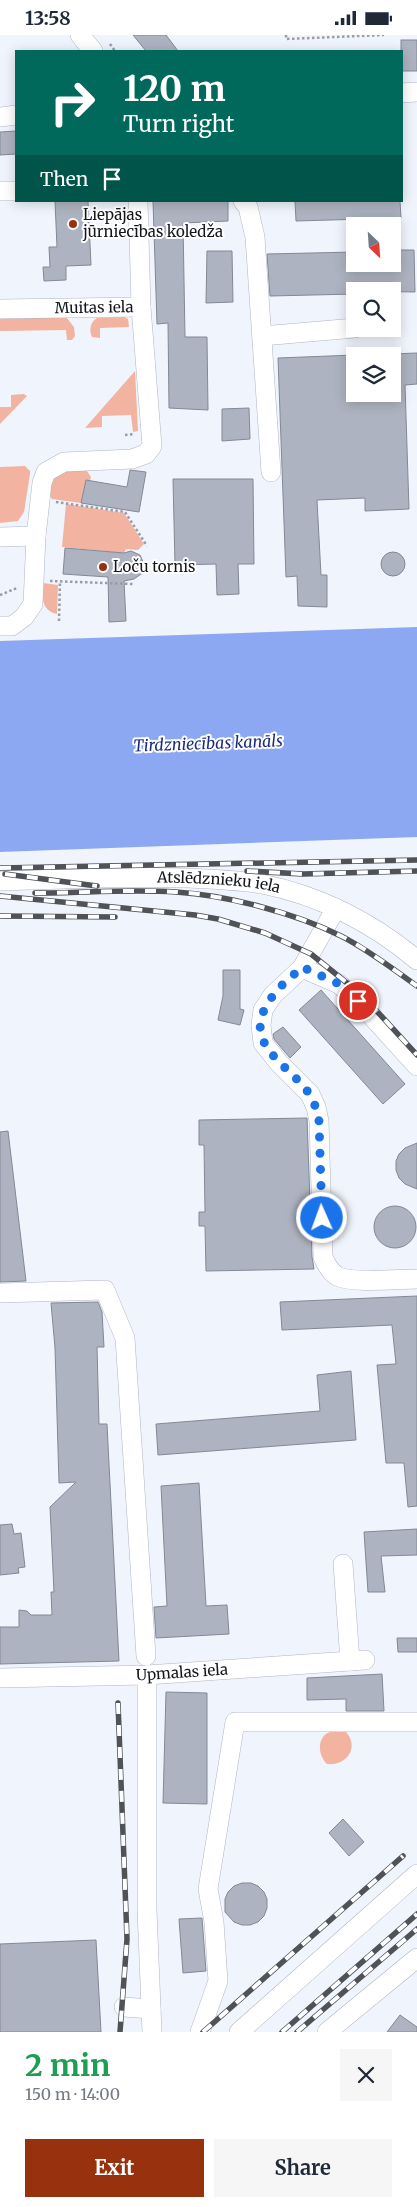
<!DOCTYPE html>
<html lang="en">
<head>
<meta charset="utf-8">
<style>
	:root { --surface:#fff; --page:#f6f6f7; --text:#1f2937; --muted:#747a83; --accent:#98310d }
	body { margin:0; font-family:Merriweather,serif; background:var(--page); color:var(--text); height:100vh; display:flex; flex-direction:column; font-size:19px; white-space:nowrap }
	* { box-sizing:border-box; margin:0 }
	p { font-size:16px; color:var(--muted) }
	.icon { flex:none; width:28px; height:28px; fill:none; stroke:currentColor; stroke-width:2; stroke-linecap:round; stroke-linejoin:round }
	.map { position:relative; height:1997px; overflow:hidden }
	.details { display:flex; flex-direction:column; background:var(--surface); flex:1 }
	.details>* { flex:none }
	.guide { position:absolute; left:15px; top:15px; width:388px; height:152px; border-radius:0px; box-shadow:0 2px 12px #0003; background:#00695c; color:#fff; overflow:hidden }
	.needle { width:32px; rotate:155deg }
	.tools { position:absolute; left:346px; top:182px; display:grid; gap:10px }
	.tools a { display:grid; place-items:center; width:55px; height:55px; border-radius:0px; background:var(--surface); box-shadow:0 2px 12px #0003; font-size:25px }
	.pin { position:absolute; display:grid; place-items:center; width:42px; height:42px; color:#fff; margin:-21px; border:2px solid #fff; border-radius:50%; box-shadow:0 1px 5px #0007 }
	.me { position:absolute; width:55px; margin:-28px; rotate:358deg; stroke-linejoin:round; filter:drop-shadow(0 0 4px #0008) }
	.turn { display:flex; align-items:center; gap:18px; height:105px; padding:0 25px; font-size:22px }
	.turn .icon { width:65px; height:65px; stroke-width:2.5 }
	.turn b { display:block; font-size:35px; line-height:42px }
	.then { display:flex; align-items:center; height:48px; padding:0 25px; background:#0003; gap:10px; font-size:19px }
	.round { display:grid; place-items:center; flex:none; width:52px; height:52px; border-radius:0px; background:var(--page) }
	.summary { display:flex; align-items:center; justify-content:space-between; height:85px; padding:0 25px }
	h1 { font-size:30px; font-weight:700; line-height:38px; color:#1e9e55 }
	.cta { display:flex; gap:10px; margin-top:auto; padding:10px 25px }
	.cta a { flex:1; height:58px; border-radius:0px; background:var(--accent); color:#fff; font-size:20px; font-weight:700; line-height:58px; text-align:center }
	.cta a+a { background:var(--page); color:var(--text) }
	.status { display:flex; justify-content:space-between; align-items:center; height:35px; padding:0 25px; background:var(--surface); direction:ltr }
	.status svg { height:14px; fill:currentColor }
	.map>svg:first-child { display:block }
	.green { fill:#f2b3a0 }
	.water { fill:#8da8f2 }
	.building { fill:#aeb3c1; stroke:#838895 }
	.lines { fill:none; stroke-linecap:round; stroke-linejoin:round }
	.minor-casing { stroke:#b0b5c3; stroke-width:20 }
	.path { stroke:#999ca3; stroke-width:2.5; stroke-dasharray:2.5 2.5; stroke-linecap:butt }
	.minor { stroke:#fff; stroke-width:19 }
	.rail-casing { stroke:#4f5257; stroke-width:5.5 }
	.rail { stroke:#fff; stroke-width:4; stroke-dasharray:11; stroke-linecap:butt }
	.route { stroke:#1a73e8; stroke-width:9; stroke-dasharray:0 16.2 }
	.poi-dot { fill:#98310d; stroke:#fff; stroke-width:2 }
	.labels { text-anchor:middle; stroke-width:4; stroke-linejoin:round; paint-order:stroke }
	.poi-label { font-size:15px; fill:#15171c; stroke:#fff; text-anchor:start }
	.street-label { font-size:15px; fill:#15171c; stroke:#fff }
	.water-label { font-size:16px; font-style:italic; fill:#1b2c7f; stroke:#fff }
</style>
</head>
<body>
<div class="status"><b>13:58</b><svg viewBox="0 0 49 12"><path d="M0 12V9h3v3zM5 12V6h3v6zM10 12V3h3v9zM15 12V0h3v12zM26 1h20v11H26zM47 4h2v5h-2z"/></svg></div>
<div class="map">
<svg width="417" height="1997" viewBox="0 0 417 1997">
	<rect width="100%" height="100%" fill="#f0f4fc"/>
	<g class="green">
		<path d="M 0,281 L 66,282 L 74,292 L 75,301 L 72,305 L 67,305 L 66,295 L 0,296 Z"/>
		<path d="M 124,282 L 128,284 L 129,292 L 100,293 L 100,303 L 92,302 C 89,295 90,287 97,283 Z"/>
		<path d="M 135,336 L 138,396 L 133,397 L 131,380 L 102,381 L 102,392 L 85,393 Z"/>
		<path d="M 24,359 L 27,361 L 0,389 L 0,372 L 11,372 L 11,360 Z"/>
		<path d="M 25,431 L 30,436 L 30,439 L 24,477 L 18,486 L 0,488 L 0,432 Z"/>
		<path d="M 85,433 L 91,442 L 90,446 L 86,445 L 81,468 L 52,464 L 50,461 C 50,437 64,435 85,433 Z"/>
		<path d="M 66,469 L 124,478 L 144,509 L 138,515 L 126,514 L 124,518 L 62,512 Z"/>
		<path d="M 43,548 L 58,550 L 57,579 C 41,575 42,563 43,548 Z"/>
		<path d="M 330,1697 L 346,1697 C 360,1713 346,1731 327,1729 C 318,1721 316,1702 330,1697 Z"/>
	</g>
	<path class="water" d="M 417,592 L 417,802 L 0,817 L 0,606 Z"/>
	<g class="building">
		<path d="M 133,0 L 166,0 L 178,16 L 146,16 Z"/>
		<rect x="401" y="5" width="16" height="31"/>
		<path d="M 16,96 L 16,119 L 0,120 L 0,97 Z"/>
		<path d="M 55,166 L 88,166 L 91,230 L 66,231 L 66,245 L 44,246 L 43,232 L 50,232 L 49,212 L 57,212 Z"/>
		<path d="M 153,166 L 228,166 L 228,186 L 183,188 L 185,302 L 207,302 L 208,375 L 169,373 L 168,288 L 157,289 Z"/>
		<path d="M 295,166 L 400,166 L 401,183 L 296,186 Z"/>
		<path d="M 392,215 L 414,215 L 415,257 L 355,256 L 355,259 L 270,261 L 267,219 L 355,217 L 355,229 L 392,229 Z"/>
		<path d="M 207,216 L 232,216 L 233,267 L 206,268 Z"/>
		<path d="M 417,318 L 417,349 L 405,350 L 409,474 L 365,476 L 365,463 L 317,465 L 321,540 L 327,540 L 327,572 L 298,571 L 297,541 L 286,542 L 278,323 L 355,320 L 355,359 L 392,359 L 392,319 Z"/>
		<path d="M 249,373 L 250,404 L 222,406 L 222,374 Z"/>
		<path d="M 130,435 L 146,437 L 139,477 L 81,468 L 86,445 L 127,452 Z"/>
		<path d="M 173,444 L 253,444 L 254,529 L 238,529 L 239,559 L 217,560 L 216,529 L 175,530 Z"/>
		<path d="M 65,513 L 124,518 L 131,516 L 140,520 L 144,529 L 144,537 L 134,544 L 124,546 L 126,586 L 109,587 L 108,542 L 63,539 Z"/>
		<circle cx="393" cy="529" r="12"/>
		<path d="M 223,935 L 240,935 L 240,974 L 244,975 L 240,990 L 218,985 L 223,961 Z"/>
		<path d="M 321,955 L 405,1049 L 383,1069 L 299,975 Z"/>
		<path d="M 283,992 L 301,1012 L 290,1023 L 274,1004 L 273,999 Z"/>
		<path d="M 307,1083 L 312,1222 L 314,1234 L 206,1236 L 205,1191 L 199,1191 L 199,1177 L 205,1177 L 204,1110 L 199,1110 L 199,1085 Z"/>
		<path d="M 8,1096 L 26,1246 L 0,1247 L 0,1097 Z"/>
		<path d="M 417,1108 L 417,1154 L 405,1149 L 399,1143 L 396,1135 L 396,1126 L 399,1119 L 405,1113 Z"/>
		<circle cx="395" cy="1192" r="21"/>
		<path d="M 417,1261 L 417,1471 L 408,1472 L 404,1428 L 386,1428 L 377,1330 L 396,1329 L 392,1290 L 282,1295 L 280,1267 Z"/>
		<path d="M 98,1267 L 102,1277 L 104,1312 L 97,1312 L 99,1389 L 107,1389 L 119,1626 L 0,1629 L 0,1592 L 19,1592 L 19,1575 L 27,1576 L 31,1580 L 52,1580 L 51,1557 L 54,1557 L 50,1472 L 76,1447 L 59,1448 L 55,1313 L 51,1268 Z"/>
		<path d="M 351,1336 L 356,1405 L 158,1420 L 156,1389 L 320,1376 L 317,1340 Z"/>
		<path d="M 199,1448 L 206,1571 L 227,1570 L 229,1599 L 156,1603 L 154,1572 L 167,1571 L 161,1451 Z"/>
		<path d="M 12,1489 L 14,1499 L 21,1498 L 25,1532 L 18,1533 L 19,1538 L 0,1540 L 0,1490 Z"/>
		<path d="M 417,1494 L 417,1520 L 381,1521 L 385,1557 L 368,1557 L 364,1497 Z"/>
		<path d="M 397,1603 L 417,1603 L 417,1617 L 398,1617 Z"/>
		<path d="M 382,1639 L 384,1676 L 346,1676 L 346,1664 L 307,1665 L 307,1643 Z"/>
		<path d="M 166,1657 L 207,1658 L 207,1769 L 163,1768 Z"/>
		<path d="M 343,1784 L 364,1807 L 349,1821 L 329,1798 Z"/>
		<path d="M 242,1848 L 251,1848 L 258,1851 L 264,1857 L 267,1864 L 267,1873 L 264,1881 L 258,1887 L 250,1890 L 242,1890 L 234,1887 L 225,1877 L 225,1864 L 228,1857 L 234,1851 Z"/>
		<path d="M 202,1883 L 206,1936 L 183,1938 L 179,1884 Z"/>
		<path d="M 96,1905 L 101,1997 L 0,1997 L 0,1909 Z"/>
		<path d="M 400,1980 L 417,1992 L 417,1997 L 387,1997 Z"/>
	</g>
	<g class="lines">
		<g class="minor-casing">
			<g id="minor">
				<path d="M 80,0 L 93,16"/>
				<path d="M 401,58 L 417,57"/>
				<path d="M 0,82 L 16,80"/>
				<path d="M 0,156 L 16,156"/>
				<path d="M 243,166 L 248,172 L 255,202 L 271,437"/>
				<path id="s1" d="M 0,274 L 141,272"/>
				<path d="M 262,301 L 355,293"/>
				<path d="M 0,502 L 36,501"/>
				<path d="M 0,591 L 12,591 L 24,582 L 33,569 L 36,501 L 42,448 L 46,437 L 64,427 L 132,424 L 146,419 L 152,411 L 141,272 L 138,166"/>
				<path id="s2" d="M 0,846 C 62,844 124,841 186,843 C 211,844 237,845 262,849 C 319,860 373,888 417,925"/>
				<path d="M 336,873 L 302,933 L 273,960 L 263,975 L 261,990 L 263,1008 L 279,1028 L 310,1059 L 316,1072 L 319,1086 L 323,1222 C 326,1229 330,1237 337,1241 C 352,1249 399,1244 417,1244"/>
				<path d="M 302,933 L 339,949 L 358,966 L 417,1031"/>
				<path d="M 0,1258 L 105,1255 L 125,1303 L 146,1621"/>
				<path d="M 343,1529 L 350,1626"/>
				<path d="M 147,1640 L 147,1875 L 152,1997"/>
				<path id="s3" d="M 0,1643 L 147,1640 L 365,1625"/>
				<path d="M 124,1972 L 151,1974"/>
				<path d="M 200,1997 L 218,1946 L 214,1887 L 208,1854 L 235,1687 L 417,1687"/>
				<path d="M 239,1997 L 417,1839"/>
				<path d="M 327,1997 L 417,1923"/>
			</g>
		</g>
		<g class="path">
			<path d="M 286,0 L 286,4 L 384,0"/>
			<path d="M 110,9 L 115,16"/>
			<path d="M 125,400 L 134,399"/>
			<path d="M 56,467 L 125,477 L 147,511"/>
			<path d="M 50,546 L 133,549"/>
			<path d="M 0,560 L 17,553"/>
			<path d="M 59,586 L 60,546"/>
		</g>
		<use href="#minor" class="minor"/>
		<g class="rail-casing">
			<g id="rail">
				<path d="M 0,833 L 417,825"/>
				<path d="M 247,836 L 303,839 L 417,836"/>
				<path d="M 5,839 L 97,851"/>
				<path d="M 35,858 C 82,858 129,854 176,857 C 226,860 295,878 341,901 C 367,914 393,934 417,951"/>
				<path d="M 0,861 L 195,880 L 218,884 L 265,898 L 311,919 L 362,960 L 417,1020"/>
				<path d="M 0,881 L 115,882"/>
				<path d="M 118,1668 L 127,1904 L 120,1997"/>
				<path d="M 203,1997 L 403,1821"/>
				<path d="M 282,1997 L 417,1879"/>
				<path d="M 297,1997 L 417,1894"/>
			</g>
		</g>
		<use href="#rail" class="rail"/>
	</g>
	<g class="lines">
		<path class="route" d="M 322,1183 L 319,1086 C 317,1077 315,1068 310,1060 C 289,1028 237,1009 272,962 C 279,951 292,942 302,932 L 339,949 L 358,966"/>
	</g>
	<g class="poi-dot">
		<circle cx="73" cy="189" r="5"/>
		<circle cx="103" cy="532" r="5"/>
	</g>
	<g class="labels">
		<g class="poi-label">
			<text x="83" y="185">Liepājas<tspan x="83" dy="17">jūrniecības koledža</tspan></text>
			<text x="113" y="537">Loču tornis</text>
		</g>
		<g class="street-label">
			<text dy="5" stroke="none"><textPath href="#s1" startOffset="94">Muitas iela</textPath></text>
			<text dy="5" stroke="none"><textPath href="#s2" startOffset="219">Atslēdznieku iela</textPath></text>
			<text dy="5" stroke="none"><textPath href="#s3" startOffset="182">Upmalas iela</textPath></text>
		</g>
		<g class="water-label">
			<text transform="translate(208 708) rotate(-2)" y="6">Tirdzniecības kanāls</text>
		</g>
	</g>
</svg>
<div class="tools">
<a><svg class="needle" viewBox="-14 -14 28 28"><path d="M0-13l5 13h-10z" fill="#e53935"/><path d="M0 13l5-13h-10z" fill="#747a83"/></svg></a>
<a><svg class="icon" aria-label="search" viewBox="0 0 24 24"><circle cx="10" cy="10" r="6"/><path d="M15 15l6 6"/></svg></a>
<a><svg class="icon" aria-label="layers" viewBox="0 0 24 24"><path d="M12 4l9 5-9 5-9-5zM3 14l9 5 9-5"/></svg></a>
</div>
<div class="pin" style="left:358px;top:966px;background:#d93025"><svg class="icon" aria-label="arrive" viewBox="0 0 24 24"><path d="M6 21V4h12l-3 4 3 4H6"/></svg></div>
<svg class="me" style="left:322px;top:1183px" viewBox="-20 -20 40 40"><circle r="17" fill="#1a73e8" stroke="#fff" stroke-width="3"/><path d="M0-11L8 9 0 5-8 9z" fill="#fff"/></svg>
<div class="guide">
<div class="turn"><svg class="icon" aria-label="right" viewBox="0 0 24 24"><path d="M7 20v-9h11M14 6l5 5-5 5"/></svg><div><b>120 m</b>Turn right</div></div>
<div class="then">Then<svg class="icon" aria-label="arrive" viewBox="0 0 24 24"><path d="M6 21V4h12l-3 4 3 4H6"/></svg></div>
</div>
</div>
<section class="details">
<div class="summary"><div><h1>2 min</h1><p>150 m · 14:00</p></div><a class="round"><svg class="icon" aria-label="close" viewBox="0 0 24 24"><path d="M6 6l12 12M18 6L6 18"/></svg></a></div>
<div class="cta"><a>Exit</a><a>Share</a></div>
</section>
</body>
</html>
